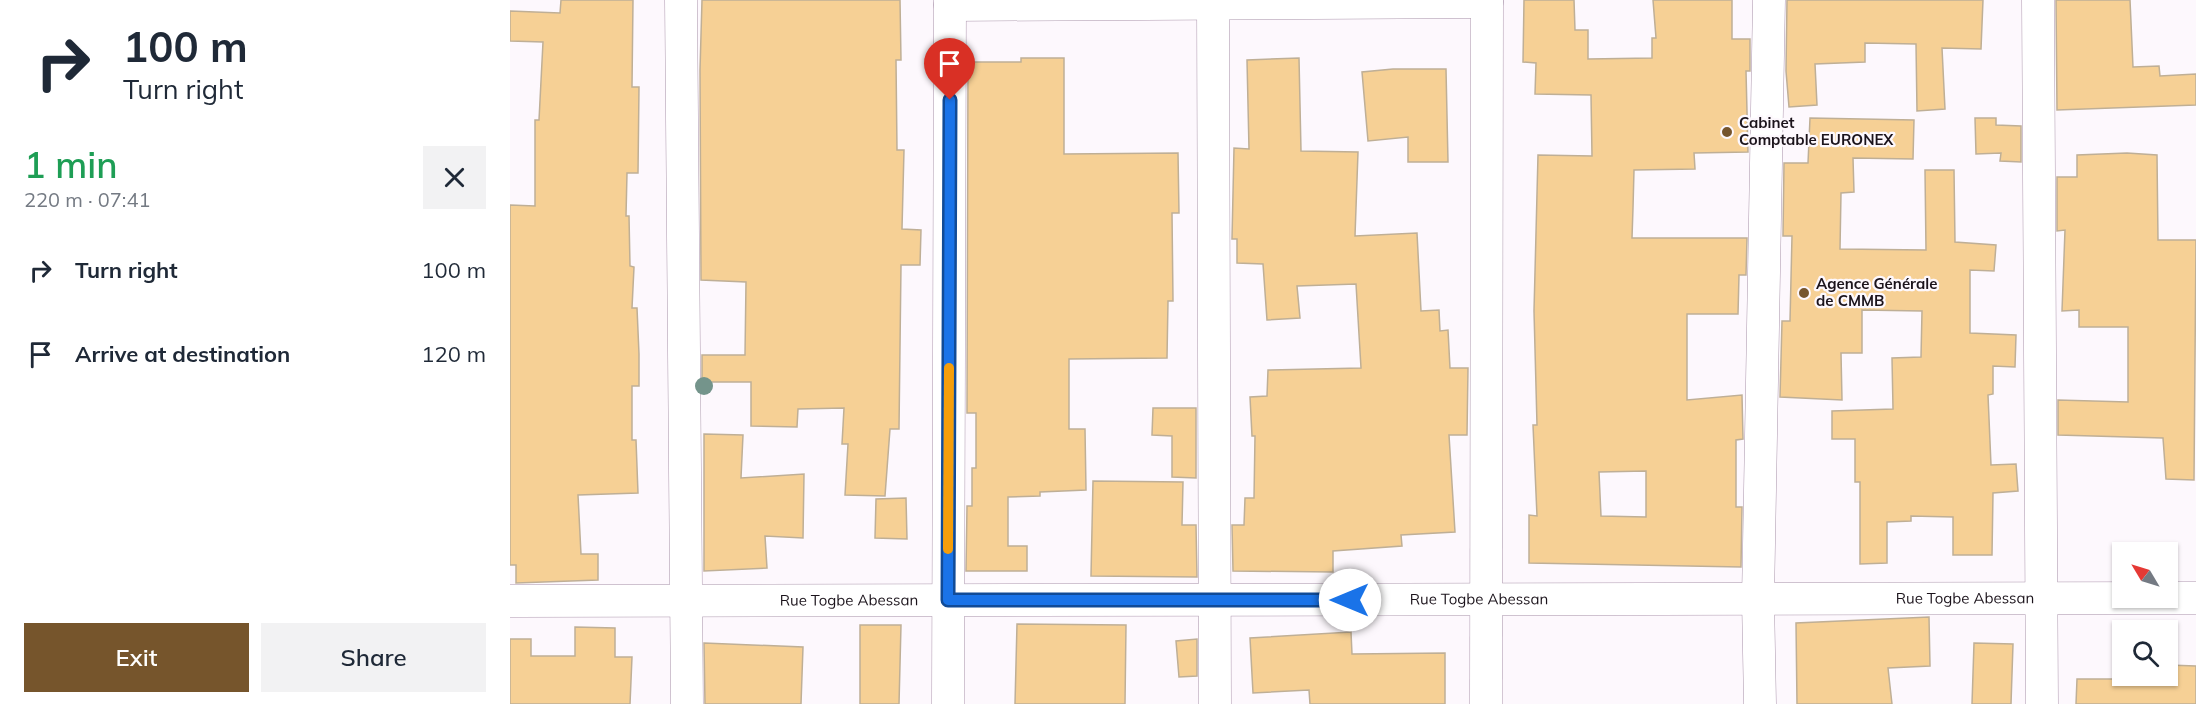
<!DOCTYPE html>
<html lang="en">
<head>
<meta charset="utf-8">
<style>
	:root { --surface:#fff; --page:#f2f2f3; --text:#1f2937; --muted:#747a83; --accent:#76552c }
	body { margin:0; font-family:Mulish,sans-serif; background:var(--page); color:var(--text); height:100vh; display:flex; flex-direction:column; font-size:22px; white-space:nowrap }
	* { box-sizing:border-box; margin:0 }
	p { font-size:20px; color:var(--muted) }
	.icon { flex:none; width:33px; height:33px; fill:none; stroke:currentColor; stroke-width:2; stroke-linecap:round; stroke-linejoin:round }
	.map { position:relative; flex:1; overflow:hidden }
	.panel { display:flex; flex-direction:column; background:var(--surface); width:510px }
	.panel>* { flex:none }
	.top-card { background:#fff; color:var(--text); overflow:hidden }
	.needle { width:39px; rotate:308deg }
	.buttons { position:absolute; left:1602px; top:542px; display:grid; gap:12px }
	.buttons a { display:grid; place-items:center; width:66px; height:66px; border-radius:0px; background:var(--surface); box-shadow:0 2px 4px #0004; font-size:30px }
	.pin { position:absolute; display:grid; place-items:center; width:51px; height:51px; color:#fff; margin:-62px -26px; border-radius:50% 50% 50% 0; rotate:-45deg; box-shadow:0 0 6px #0007 }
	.pin .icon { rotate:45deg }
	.me { position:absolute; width:66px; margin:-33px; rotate:270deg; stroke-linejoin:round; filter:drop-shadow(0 0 4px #0008) }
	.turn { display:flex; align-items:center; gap:21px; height:126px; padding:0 24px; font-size:27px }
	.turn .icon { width:78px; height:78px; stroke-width:2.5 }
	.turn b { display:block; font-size:42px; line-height:51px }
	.round { display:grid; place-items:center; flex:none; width:63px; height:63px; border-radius:0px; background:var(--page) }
	.headline { display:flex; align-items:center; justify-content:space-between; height:102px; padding:0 24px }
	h1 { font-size:36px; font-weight:600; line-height:45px; color:#1e9e55 }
	.primary-button { display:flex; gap:12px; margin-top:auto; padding:12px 24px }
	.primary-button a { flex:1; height:69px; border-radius:0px; background:var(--accent); color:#fff; font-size:24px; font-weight:600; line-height:69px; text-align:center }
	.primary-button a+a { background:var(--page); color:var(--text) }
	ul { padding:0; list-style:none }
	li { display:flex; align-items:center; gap:18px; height:84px; padding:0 24px }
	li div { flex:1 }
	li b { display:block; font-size:22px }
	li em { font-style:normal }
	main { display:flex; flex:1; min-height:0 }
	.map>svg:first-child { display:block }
	.building { fill:#f6d095; stroke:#bfaf96; stroke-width:1.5; fill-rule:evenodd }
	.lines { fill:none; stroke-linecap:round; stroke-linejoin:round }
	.minor-casing { stroke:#ab96ac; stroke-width:33 }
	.minor { stroke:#fff; stroke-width:32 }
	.tree { fill:#74948b }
	.route-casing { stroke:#114b97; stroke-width:15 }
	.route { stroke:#1a73e8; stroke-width:10 }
	.slow { stroke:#f59e0b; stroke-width:10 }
	.poi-dot { fill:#76552c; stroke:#fdf8fd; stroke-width:2 }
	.labels { text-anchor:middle; stroke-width:4.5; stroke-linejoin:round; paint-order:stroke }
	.poi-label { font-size:15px; font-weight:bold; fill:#1b131b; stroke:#fdf8fd; text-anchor:start }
	.street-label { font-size:15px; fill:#1b131b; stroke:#fdf8fd }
</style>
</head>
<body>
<main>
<section class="panel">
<div class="top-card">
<div class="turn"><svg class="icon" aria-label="right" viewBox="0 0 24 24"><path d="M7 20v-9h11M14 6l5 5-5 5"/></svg><div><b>100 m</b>Turn right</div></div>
</div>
<div class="headline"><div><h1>1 min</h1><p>220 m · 07:41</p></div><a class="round"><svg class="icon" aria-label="close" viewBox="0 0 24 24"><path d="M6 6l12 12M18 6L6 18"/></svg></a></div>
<ul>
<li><svg class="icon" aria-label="right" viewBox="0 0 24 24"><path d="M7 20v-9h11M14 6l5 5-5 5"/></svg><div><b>Turn right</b></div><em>100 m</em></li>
<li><svg class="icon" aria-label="arrive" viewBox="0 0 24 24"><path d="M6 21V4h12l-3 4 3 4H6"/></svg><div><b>Arrive at destination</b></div><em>120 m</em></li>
</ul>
<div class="primary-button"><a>Exit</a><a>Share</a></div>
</section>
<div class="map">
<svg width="1686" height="704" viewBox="0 0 1686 704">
	<rect width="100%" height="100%" fill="#fdf8fd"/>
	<g class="building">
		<path d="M 51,0 L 123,0 L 122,87 L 129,87 L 128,173 L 117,173 L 116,216 L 119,216 L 120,266 L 124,267 L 122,308 L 127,308 L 129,354 L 129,386 L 122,386 L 122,440 L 126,440 L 128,493 L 68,495 L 71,554 L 88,554 L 88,580 L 6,583 L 6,565 L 0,565 L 0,205 L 25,206 L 25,120 L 29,120 L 33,42 L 0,41 L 0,11 L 50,13 Z"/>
		<path d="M 192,0 L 390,0 L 391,60 L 386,60 L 387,150 L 394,150 L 392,229 L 411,230 L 410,265 L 391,265 L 389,429 L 380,429 L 375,496 L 335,495 L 338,444 L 332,444 L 334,408 L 288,409 L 287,427 L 241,426 L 241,382 L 192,382 L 192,355 L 235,355 L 236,282 L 191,280 L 190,70 Z"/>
		<path d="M 1014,0 L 1064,0 L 1065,30 L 1078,30 L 1078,59 L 1142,58 L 1142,38 L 1146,38 L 1143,0 L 1222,0 L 1222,39 L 1240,39 L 1240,71 L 1236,71 L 1238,152 L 1184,153 L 1185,169 L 1124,170 L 1123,208 L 1122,238 L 1237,238 L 1236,275 L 1229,275 L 1228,314 L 1177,314 L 1177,400 L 1232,395 L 1233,439 L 1226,440 L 1226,507 L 1232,507 L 1231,567 L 1019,563 L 1019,515 L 1027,516 L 1023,425 L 1027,425 L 1024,311 L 1028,155 L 1082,156 L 1081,95 L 1025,94 L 1026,63 L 1013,62 ZM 1136,471 L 1136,517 L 1091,516 L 1089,472 Z"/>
		<path d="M 1277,0 L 1473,0 L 1471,49 L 1432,48 L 1435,109 L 1407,111 L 1406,44 L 1355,43 L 1355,62 L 1305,64 L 1307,105 L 1279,107 L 1276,71 Z"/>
		<path d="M 1546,0 L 1620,0 L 1623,67 L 1649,66 L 1650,76 L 1686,74 L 1686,105 L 1547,110 Z"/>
		<path d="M 511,58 L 554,58 L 554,154 L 668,153 L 669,213 L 662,213 L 663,301 L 658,301 L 657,358 L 559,359 L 559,429 L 575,429 L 576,490 L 530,492 L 530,496 L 498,497 L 498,546 L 517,546 L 517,571 L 456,571 L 457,506 L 462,506 L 462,468 L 466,468 L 466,413 L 457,413 L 458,62 L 511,62 Z"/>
		<path d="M 789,58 L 791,151 L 848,152 L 845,236 L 907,233 L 911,311 L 929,310 L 930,331 L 938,330 L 940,368 L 958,368 L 957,435 L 939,435 L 945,532 L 891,535 L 892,546 L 823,551 L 823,572 L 723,571 L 722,525 L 734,525 L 735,498 L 744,498 L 745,436 L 742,436 L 740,397 L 757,396 L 758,370 L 851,368 L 846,284 L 787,286 L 790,318 L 757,320 L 753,264 L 727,263 L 727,239 L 722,239 L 724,148 L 739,149 L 737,60 Z"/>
		<path d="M 883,69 L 936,69 L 938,162 L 898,162 L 898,137 L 858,141 L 852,72 Z"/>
		<path d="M 1300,118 L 1404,120 L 1403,159 L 1343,158 L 1344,192 L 1331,193 L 1330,249 L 1416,250 L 1415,170 L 1444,170 L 1445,242 L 1486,245 L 1484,271 L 1460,270 L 1460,333 L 1506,335 L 1505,367 L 1483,366 L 1483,394 L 1478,395 L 1481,465 L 1506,464 L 1508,491 L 1483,493 L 1482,555 L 1443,555 L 1443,517 L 1401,516 L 1401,521 L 1377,522 L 1377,563 L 1350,564 L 1350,482 L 1345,482 L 1345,439 L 1322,439 L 1322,411 L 1383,409 L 1382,358 L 1411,357 L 1412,311 L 1352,310 L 1352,353 L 1331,353 L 1332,400 L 1270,397 L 1272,321 L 1280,321 L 1282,236 L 1273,236 L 1274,163 L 1298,163 Z"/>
		<path d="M 1465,118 L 1486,118 L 1486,125 L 1511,126 L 1511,162 L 1490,161 L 1491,153 L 1466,154 Z"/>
		<path d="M 1617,153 L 1647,155 L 1648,240 L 1686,240 L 1684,480 L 1656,479 L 1653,438 L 1548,435 L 1548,400 L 1618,402 L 1618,327 L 1569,327 L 1569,310 L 1552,311 L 1555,230 L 1547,231 L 1547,177 L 1567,177 L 1567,155 Z"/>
		<path d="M 643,408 L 686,408 L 686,478 L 662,477 L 662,436 L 642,435 Z"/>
		<path d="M 194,434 L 233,435 L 231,478 L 294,474 L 293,538 L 255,536 L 257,568 L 194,571 Z"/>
		<path d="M 583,481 L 673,482 L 672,525 L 686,525 L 687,577 L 581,576 Z"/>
		<path d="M 396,498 L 397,539 L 365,538 L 366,499 Z"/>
		<path d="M 1419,617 L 1420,666 L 1378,668 L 1382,704 L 1287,704 L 1286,623 Z"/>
		<path d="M 507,624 L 616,625 L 615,704 L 505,704 Z"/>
		<path d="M 350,625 L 391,625 L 389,704 L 350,704 Z"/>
		<path d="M 65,627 L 105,628 L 105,657 L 122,657 L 120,704 L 0,704 L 0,639 L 21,639 L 21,656 L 65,656 Z"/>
		<path d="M 841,632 L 842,654 L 935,653 L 935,704 L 800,704 L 799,690 L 743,693 L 740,638 Z"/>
		<path d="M 687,639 L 687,676 L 669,677 L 666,641 Z"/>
		<path d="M 194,643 L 293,647 L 291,704 L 195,704 Z"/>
		<path d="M 1464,643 L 1503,644 L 1501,704 L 1462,704 Z"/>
		<path d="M 1658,665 L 1686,666 L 1686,704 L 1566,704 L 1567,679 L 1631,679 L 1631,675 L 1658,675 Z"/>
	</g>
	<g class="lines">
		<g class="minor-casing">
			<g id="minor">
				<path d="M 171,0 L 177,704"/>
				<path d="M 703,0 L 705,704"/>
				<path d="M 1528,0 L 1532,704"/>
				<path d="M 440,5 L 977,2"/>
				<path id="s1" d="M 0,601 L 1686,598"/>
				<path d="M 438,704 L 440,0"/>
				<path d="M 976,704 L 977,0"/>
				<path d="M 1250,704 L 1248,599 L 1259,0"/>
			</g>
		</g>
		<use href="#minor" class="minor"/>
	</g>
	<circle class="tree" cx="194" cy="386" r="9"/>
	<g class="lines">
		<g class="route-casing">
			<path id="route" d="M 440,100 L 438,600 L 840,600"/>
		</g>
		<use href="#route" class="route"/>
		<path class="slow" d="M 438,549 L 439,368"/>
	</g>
	<g class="poi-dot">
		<circle cx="1217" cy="132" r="6"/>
		<circle cx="1294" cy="293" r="6"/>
	</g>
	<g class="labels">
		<g class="poi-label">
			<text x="1229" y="128">Cabinet<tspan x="1229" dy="17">Comptable EURONEX</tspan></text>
			<text x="1306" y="289">Agence Générale<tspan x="1306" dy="17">de CMMB</tspan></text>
		</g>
		<g class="street-label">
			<text dy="5" stroke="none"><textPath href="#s1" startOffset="1455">Rue Togbe Abessan</textPath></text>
			<text dy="5" stroke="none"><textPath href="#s1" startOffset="339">Rue Togbe Abessan</textPath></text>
			<text dy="5" stroke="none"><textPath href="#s1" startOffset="969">Rue Togbe Abessan</textPath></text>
		</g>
	</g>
</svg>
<div class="buttons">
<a><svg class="needle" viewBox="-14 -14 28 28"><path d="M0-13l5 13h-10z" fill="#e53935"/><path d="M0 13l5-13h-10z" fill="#747a83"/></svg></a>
<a><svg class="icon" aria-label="search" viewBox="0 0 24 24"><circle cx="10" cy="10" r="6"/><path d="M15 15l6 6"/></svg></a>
</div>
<div class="pin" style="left:440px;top:100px;background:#d93025"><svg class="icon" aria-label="arrive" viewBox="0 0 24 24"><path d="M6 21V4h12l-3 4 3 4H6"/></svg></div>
<svg class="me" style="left:840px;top:600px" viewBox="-20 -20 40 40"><circle r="19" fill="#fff"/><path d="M0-13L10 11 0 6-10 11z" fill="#1a73e8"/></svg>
</div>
</main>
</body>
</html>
